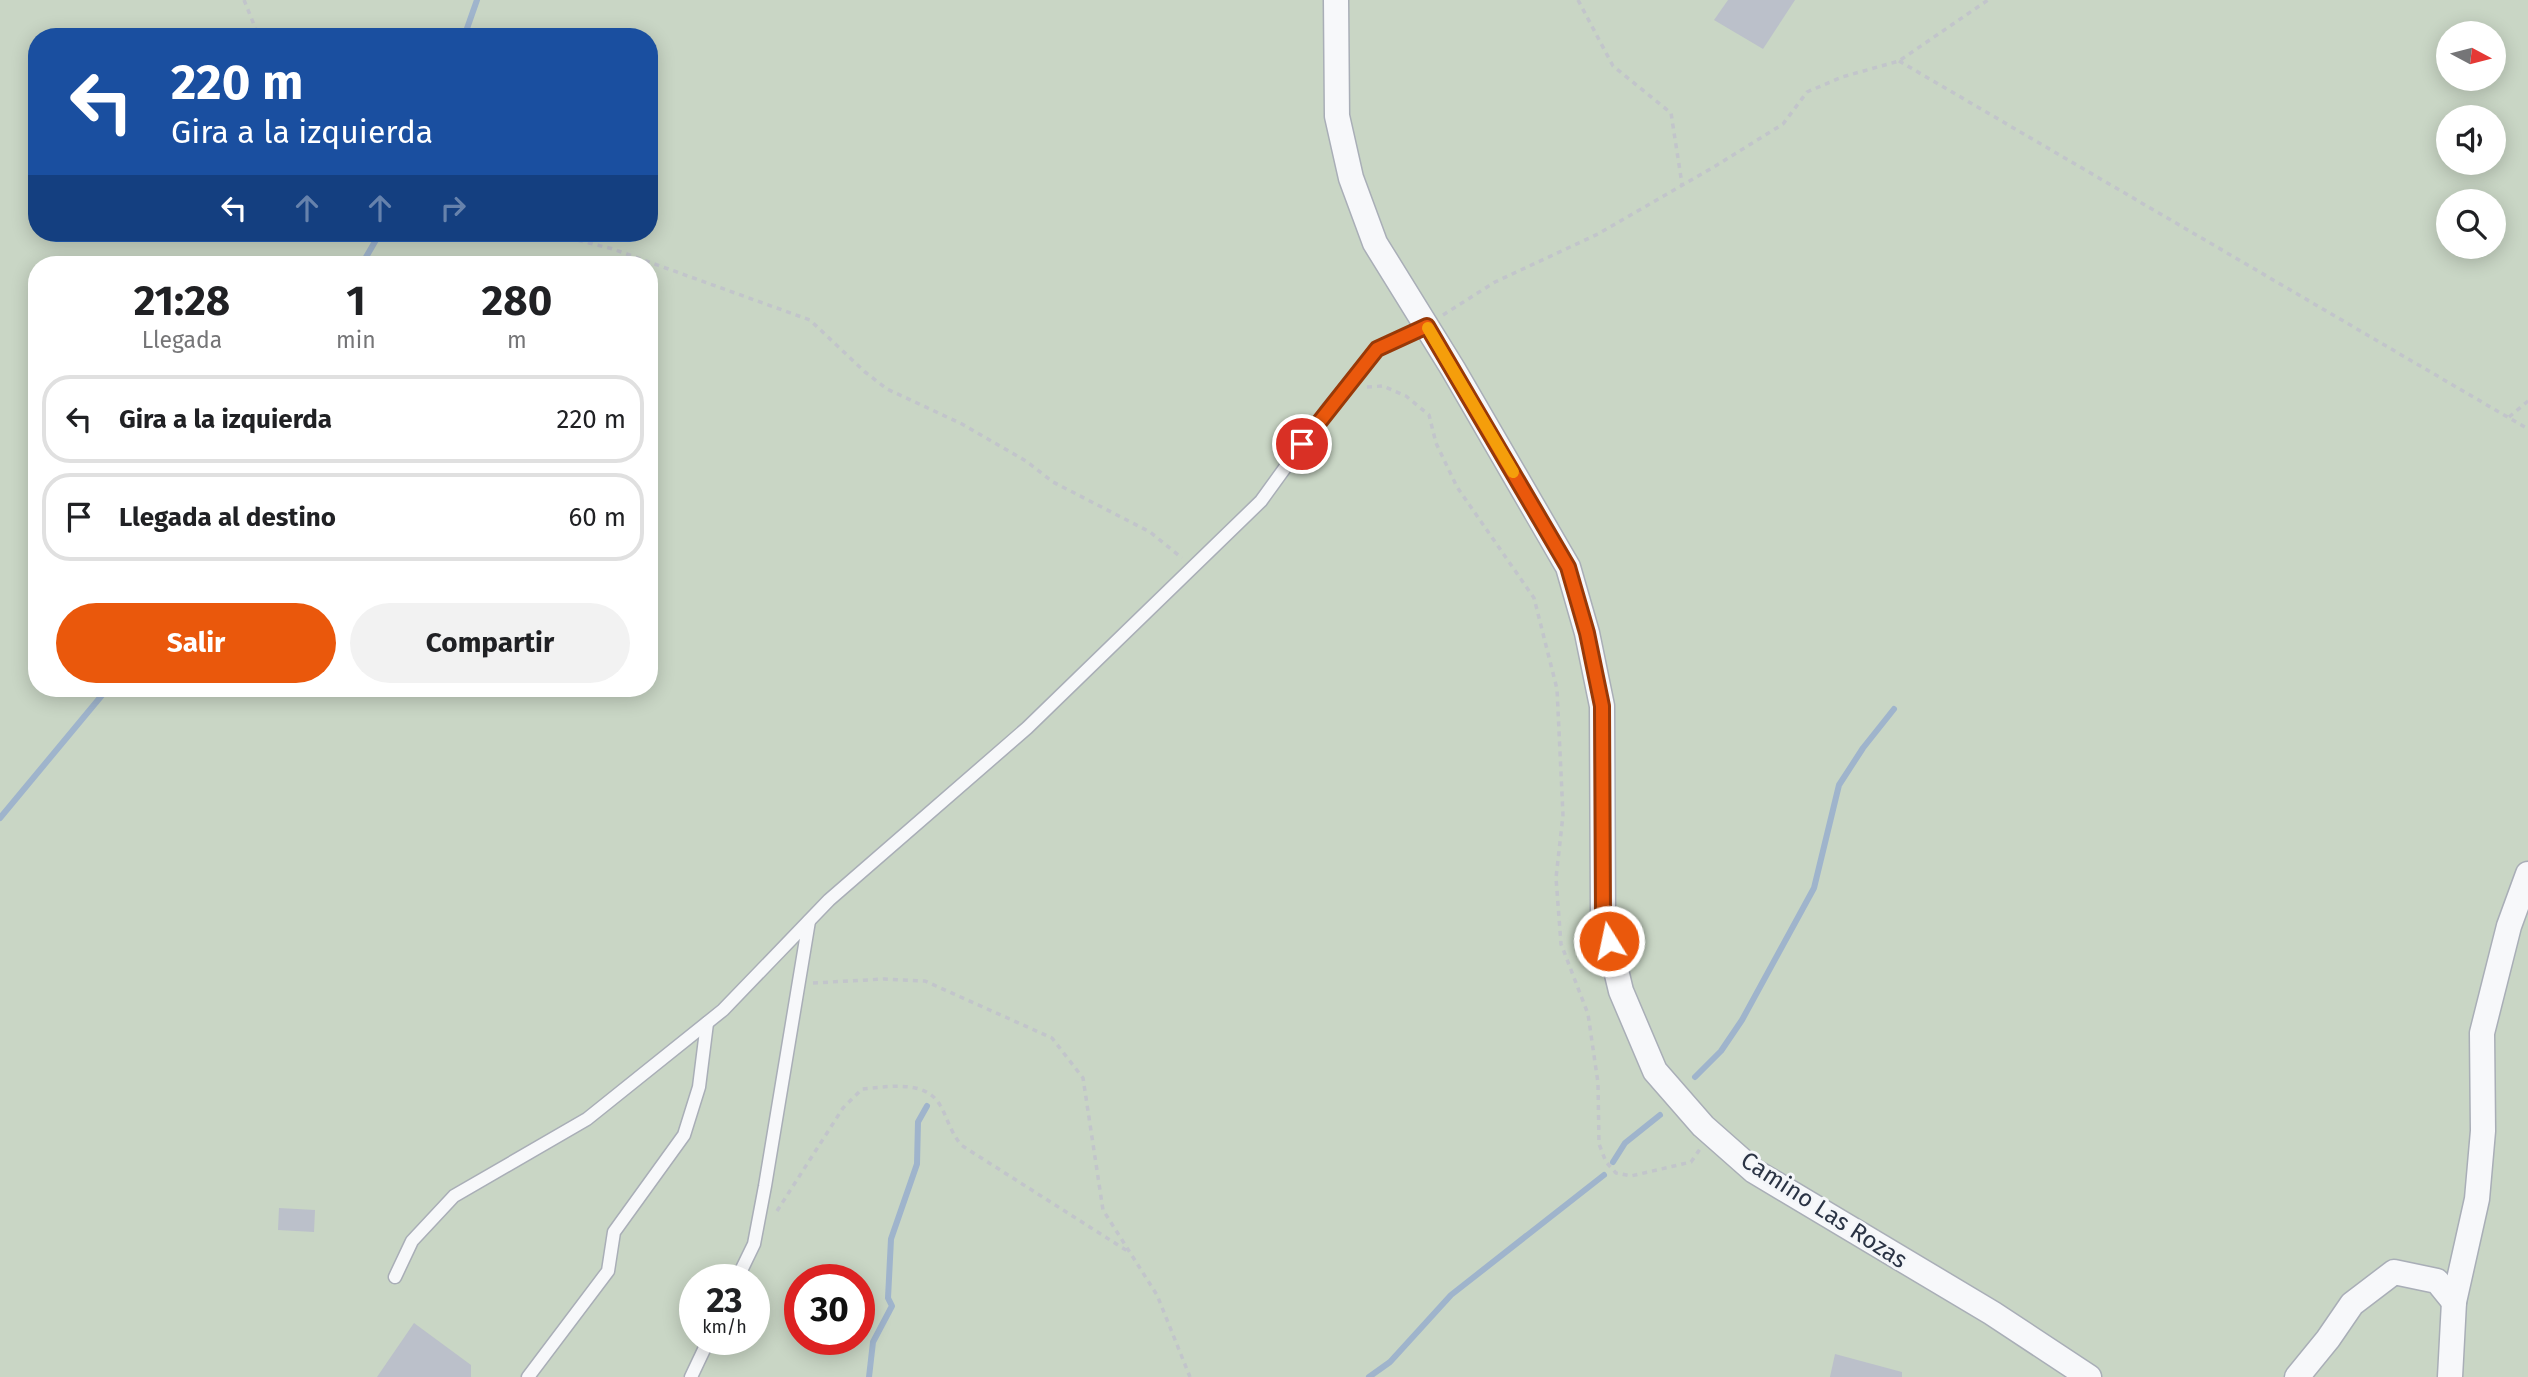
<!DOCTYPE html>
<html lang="es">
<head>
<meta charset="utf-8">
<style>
	:root { --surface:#fff; --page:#f2f2f2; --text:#202124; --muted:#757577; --line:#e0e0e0; --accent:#ea580c }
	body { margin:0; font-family:"Fira Sans",sans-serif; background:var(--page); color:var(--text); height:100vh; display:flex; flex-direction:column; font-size:26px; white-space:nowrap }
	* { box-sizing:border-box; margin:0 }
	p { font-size:23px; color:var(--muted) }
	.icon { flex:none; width:38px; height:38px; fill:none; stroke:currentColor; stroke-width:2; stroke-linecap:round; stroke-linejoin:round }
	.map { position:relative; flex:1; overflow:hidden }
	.panel { position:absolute; left:28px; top:256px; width:630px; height:441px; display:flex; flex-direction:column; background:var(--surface); border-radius:28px; box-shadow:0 4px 18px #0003 }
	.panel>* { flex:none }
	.top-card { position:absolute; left:28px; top:28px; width:630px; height:214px; border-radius:28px; box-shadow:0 4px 18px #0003; background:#1a4fa0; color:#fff; overflow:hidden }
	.needle { width:46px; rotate:97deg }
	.tools { position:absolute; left:2436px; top:21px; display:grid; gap:14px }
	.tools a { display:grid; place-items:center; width:70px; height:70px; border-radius:50%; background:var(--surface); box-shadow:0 4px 18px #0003; font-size:35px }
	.speed { position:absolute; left:679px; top:1264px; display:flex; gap:14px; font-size:35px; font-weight:700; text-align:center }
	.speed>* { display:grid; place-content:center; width:91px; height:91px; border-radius:50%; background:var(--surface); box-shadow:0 4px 18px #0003; line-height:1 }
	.speed small { font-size:18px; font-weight:400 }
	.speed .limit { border:10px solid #d22; background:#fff; color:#111 }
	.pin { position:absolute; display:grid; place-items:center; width:60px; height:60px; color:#fff; margin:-30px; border:4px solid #fff; border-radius:50%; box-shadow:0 2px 7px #0007 }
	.me { position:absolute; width:77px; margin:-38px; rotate:350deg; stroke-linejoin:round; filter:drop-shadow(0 0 5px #0008) }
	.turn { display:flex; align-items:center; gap:24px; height:147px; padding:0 28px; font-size:32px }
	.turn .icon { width:91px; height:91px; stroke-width:2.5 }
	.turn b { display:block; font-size:49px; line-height:60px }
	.lanes { display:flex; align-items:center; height:66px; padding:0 28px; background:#0003; justify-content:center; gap:35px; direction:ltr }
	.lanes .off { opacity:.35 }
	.eta { display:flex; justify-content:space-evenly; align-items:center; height:119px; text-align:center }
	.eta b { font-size:42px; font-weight:700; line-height:49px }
	.cta { display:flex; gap:14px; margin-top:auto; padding:14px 28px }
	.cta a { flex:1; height:80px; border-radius:42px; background:var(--accent); color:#fff; font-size:28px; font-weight:700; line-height:80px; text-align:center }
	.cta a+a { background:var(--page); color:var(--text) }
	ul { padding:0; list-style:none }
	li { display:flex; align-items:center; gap:21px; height:88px; margin:0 14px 10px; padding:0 14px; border:4px solid var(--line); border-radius:28px }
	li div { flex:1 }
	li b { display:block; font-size:26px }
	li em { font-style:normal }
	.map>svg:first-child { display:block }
	.green { fill:#c9d6c5; fill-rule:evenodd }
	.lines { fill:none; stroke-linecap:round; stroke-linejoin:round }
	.stream { stroke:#9fb4cc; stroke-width:6 }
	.building { fill:#bbc0ca }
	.service-casing { stroke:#a9aeb7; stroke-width:15 }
	.minor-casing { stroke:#a9aeb7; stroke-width:27 }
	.path { stroke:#c2c5cb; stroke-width:3.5; stroke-dasharray:5 5; stroke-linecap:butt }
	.service { stroke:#f7f8fa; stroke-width:12 }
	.minor { stroke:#f7f8fa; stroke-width:24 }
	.route-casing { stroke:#983908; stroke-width:18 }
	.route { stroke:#ea580c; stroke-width:12 }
	.slow { stroke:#f59e0b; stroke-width:12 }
	.labels { text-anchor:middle; stroke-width:6; stroke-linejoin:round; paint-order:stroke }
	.street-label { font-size:24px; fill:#2b3445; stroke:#f4f6f9 }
</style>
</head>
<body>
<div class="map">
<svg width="2528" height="1377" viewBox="0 0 2528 1377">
	<rect width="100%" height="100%" fill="#e4e7ec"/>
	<path class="green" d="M 0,0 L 2528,0 L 2528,1377 L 0,1377 ZM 2448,33 L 2494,33 L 2494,79 L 2448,79 ZM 37,37 L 649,37 L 649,233 L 37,233 ZM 2448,117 L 2494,117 L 2494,163 L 2448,163 ZM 2448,201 L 2494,201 L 2494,247 L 2448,247 ZM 37,264 L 649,264 L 649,688 L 37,688 ZM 695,1279 L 754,1279 L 754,1339 L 695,1339 ZM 800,1279 L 859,1279 L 859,1339 L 800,1339 Z"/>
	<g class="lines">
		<g class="stream">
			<path d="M 464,37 L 477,0"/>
			<path d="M 362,264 L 380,233"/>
			<path d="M 0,818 L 108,688"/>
			<path d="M 1695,1077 L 1721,1051 L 1742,1020 L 1814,888 L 1839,785 L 1863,748 L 1894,709"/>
			<path d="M 1613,1162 L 1625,1143 L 1660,1115"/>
			<path d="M 869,1377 L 873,1342 L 892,1306 L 888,1298 L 891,1239 L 917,1164 L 918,1122 L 927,1106"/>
			<path d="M 1369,1377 L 1390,1362 L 1451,1295 L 1604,1175"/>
		</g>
	</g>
	<g class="building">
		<path d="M 1728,0 L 1795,0 L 1763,49 L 1714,20 Z"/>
		<path d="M 279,1208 L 315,1210 L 314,1232 L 278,1230 Z"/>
		<path d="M 414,1323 L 471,1365 L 471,1377 L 377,1377 Z"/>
		<path d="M 1835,1354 L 1902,1372 L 1902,1377 L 1830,1377 Z"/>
	</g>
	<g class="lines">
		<g class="service-casing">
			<g id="service">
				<path d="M 395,1277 L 412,1241 L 454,1196 L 587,1119 L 723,1010 L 829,900 L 1027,728 L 1261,501 L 1329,407 L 1377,349 L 1427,326"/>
				<path d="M 737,1279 L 754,1244 L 765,1186 L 809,921"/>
				<path d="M 528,1377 L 608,1271 L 614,1232 L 684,1135 L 699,1087 L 707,1023"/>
				<path d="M 691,1377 L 709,1339"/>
			</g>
		</g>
		<g class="minor-casing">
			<g id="minor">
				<path d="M 1336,0 L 1337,116 L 1351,178 L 1375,243 L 1453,369 L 1568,567 L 1587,633 L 1602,706 L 1603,916 L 1621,991 L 1655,1071 L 1703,1126 L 1754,1171 L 1992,1313 L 2089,1377"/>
				<path d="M 2297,1377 L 2328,1339 L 2352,1304 L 2394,1272 L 2437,1281 L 2454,1302"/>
				<path d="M 2450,1377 L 2454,1302 L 2477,1199 L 2483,1131 L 2482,1033 L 2509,926 L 2528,874"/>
			</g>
		</g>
		<g class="path">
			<path d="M 244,0 L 259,37"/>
			<path d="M 1578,0 L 1613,66 L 1671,113 L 1682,184"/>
			<path d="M 1899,61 L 2528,429"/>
			<path d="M 549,233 L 613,249 L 810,320 L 865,372 L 887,389 L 962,424 L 1026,461 L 1053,482 L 1150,532 L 1182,558"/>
			<path d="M 1443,315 L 1495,282 L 1598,234 L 1717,165 L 1783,124 L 1807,92 L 1842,77 L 1899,61 L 1988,0"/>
			<path d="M 1367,387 L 1383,386 L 1406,396 L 1429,415 L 1436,443 L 1457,487 L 1534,598 L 1557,689 L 1563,815 L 1556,878 L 1561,944 L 1588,1014 L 1598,1083 L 1599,1144 L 1606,1162 L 1616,1173 L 1631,1176 L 1691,1162 L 1700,1149"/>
			<path d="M 2509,417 L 2528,401"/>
			<path d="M 813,983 L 884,979 L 925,981 L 1052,1038 L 1083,1078 L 1103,1210 L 1157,1295 L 1190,1377"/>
			<path d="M 777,1211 L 843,1108 L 862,1089 C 887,1087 925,1079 940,1105 C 948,1119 949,1129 961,1145 L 1129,1252"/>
		</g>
		<use href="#service" class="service"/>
		<use href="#minor" class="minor"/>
	</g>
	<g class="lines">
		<g class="route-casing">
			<path id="route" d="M 1302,444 L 1377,349 L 1427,326 L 1568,567 L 1587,633 L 1602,706 L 1603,916 L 1609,941"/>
		</g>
		<use href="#route" class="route"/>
		<path class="slow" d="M 1428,328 L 1513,472"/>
	</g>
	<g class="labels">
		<g class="street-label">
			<text transform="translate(1824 1210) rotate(33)" y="8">Camino Las Rozas</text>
		</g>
	</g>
</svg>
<div class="tools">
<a><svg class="needle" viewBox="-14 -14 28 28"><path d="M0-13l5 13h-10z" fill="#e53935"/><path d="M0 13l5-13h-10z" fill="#757577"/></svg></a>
<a><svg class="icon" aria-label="sound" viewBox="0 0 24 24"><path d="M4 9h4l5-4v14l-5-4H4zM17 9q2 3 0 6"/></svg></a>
<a><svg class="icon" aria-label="search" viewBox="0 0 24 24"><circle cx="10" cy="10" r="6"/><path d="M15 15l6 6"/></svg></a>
</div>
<div class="speed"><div>23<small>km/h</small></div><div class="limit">30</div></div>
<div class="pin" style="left:1302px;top:444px;background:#d93025"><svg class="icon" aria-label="arrive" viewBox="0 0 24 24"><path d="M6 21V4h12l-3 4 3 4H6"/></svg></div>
<svg class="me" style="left:1609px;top:941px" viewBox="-20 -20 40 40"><circle r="17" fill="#ea580c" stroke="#fff" stroke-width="3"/><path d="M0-11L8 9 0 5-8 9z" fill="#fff"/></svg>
<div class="top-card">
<div class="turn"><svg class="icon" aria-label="left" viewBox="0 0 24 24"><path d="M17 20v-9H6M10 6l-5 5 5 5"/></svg><div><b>220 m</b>Gira a la izquierda</div></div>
<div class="lanes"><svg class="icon" aria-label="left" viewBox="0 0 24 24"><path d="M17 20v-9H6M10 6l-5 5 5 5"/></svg><svg class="icon off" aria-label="ahead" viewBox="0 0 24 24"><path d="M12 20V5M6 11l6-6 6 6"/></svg><svg class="icon off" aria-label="ahead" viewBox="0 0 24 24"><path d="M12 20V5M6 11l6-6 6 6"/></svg><svg class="icon off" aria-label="right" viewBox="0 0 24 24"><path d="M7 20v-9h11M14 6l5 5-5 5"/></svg></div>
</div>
<section class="panel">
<div class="eta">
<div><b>21:28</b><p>Llegada</p></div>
<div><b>1</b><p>min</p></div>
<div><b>280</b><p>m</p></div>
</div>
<ul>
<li><svg class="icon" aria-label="left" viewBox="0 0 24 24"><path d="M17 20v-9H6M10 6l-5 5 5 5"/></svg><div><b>Gira a la izquierda</b></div><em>220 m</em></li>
<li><svg class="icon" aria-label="arrive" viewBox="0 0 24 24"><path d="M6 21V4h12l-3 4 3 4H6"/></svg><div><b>Llegada al destino</b></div><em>60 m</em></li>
</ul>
<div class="cta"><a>Salir</a><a>Compartir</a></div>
</section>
</div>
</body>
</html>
